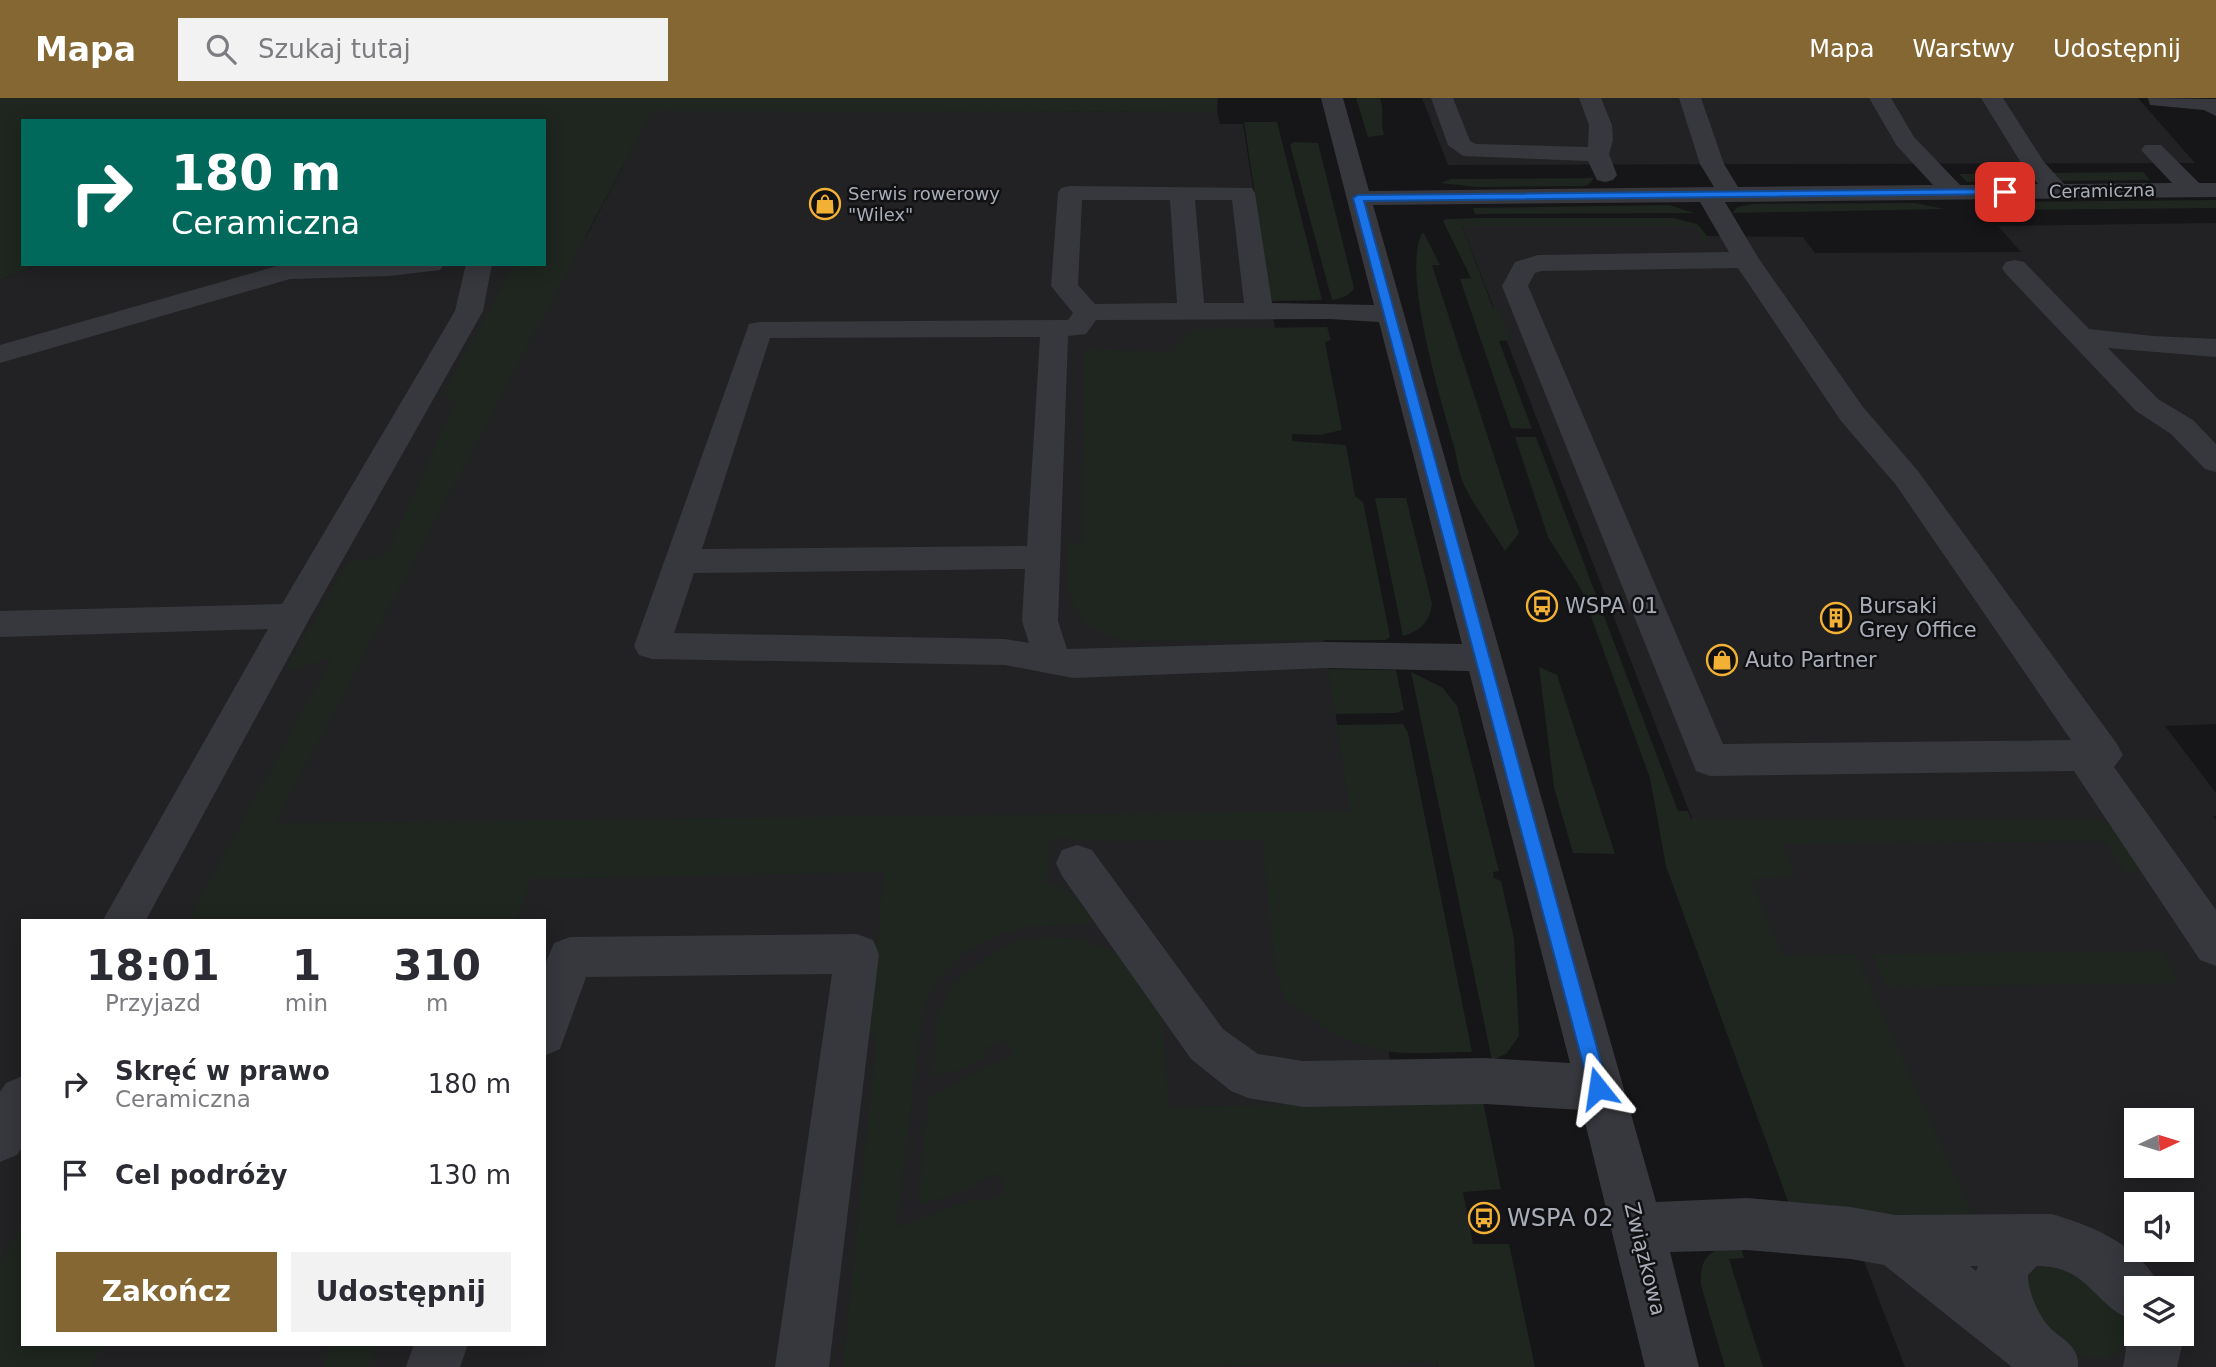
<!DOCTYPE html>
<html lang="pl">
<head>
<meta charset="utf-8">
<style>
	:root { --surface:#fff; --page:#f2f2f3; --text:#2b2b33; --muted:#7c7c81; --accent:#856733 }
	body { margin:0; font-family:"DejaVu Sans",sans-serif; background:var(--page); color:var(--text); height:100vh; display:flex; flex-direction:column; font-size:26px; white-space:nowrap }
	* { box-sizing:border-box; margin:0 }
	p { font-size:23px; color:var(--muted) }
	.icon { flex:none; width:38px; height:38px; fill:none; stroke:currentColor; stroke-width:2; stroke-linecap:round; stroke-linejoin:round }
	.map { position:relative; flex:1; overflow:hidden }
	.details { position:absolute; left:21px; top:821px; width:525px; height:427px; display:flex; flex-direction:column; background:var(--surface); border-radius:0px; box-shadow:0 4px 18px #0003 }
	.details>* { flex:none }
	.top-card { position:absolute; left:21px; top:21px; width:525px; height:147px; border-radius:0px; box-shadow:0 4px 18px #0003; background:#00695c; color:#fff; overflow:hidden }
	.needle { width:46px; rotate:86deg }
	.fabs { position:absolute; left:2124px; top:1010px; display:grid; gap:14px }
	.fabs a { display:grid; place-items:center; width:70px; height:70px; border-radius:0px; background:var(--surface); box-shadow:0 4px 18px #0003; font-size:35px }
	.pin { position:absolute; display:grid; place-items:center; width:60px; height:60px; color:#fff; margin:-30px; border-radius:14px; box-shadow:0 4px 10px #0006 }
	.me { position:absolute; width:77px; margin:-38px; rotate:345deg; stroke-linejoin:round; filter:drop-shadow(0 0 5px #0008) }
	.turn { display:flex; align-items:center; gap:24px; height:147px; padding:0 35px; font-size:32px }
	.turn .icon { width:91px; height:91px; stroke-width:2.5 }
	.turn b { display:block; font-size:49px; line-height:60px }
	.eta { display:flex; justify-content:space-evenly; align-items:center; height:119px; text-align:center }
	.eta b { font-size:42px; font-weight:600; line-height:49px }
	.cta { display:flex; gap:14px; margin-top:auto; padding:14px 35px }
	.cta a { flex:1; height:80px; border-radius:0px; background:var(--accent); color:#fff; font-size:28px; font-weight:600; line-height:80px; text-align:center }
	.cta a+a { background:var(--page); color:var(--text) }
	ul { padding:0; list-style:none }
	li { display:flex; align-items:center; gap:21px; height:91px; padding:0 35px }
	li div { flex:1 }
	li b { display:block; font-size:26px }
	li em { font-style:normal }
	header { display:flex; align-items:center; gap:42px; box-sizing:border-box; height:98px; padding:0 35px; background:var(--accent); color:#fff }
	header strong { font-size:33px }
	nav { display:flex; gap:38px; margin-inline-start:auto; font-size:24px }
	.search { width:490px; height:63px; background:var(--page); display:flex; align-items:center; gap:18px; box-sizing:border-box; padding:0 24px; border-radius:0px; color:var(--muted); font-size:26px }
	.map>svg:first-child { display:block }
	.built { fill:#222225; fill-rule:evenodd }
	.green { fill:#1e261f }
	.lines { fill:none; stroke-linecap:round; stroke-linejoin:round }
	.minor { fill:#37383d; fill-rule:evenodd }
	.route { fill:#1a73e8; stroke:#114b97; stroke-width:2 }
	.labels { text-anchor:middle; stroke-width:5; stroke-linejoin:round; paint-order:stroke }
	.far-street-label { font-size:18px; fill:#a8adb8; stroke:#111113 }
	.far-poi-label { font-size:18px; fill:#a8adb8; stroke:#111113; text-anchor:start }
	.poi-label { font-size:21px; fill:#a8adb8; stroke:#111113; text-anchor:start }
	.street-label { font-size:21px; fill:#a8adb8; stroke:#111113 }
	.near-poi-label { font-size:24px; fill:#a8adb8; stroke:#111113; text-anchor:start }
</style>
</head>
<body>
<header>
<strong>Mapa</strong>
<div class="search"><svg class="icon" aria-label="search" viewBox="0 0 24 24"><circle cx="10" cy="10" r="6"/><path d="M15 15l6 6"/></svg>Szukaj tutaj</div>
<nav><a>Mapa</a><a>Warstwy</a><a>Udostępnij</a></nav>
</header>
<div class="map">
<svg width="2216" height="1269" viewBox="0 0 2216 1269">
	<rect width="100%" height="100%" fill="#161618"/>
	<g class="built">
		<path d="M 1422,0 L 2138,0 L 2195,65 L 1448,67 Z"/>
		<path d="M 652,12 L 1217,14 L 1220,26 L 1243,26 L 1438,1269 L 0,1269 L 0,182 L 40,166 L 544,166 L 586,139 ZM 23,822 L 544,822 L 544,1246 L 23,1246 Z"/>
		<path d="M 2216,125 L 2216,626 L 2165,628 L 2216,695 L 2216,718 L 2213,718 L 2216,722 L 2216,1269 L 1905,1269 L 1462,128 L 1699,128 L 1707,138 L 1803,139 L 1815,155 L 2021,154 L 1998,128 ZM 2137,1022 L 2182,1022 L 2182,1068 L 2137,1068 ZM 2137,1106 L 2182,1106 L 2182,1152 L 2137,1152 ZM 2137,1190 L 2182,1190 L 2182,1236 L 2137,1236 Z"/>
	</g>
	<g class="green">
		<path d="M 0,0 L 1218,0 L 1217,14 L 652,13 L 275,725 L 1350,713 L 1337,627 L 1403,626 L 1408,635 L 1472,954 C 1438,953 1394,960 1362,947 C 1335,937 1310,920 1286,904 L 1275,870 L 1262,742 L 1112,743 L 1050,740 L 1047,788 L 1063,788 L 1093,821 L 1091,826 L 1027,829 L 1002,836 L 960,858 L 935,886 L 922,915 L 899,1108 L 894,1130 L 976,1100 L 980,1104 L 1005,1095 L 1000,1075 L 974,1086 L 974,1090 L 925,1106 L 919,1102 L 928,1001 L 989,966 L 993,967 L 1014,956 L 1005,941 L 984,950 L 988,958 L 951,975 L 933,977 L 937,916 L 954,885 L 971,870 L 1014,843 L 1044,839 L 1081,841 L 1127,858 L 1161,909 L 1169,1009 L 1483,1003 L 1501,1091 L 1463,1094 L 1473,1146 L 1509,1146 L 1535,1269 L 1438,1269 L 1437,1264 L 1191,1269 L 843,1269 L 877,938 L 868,934 L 884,774 L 531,781 L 517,822 L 188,822 L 332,560 L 285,573 L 347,465 L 387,456 L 455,304 L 443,295 L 515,166 L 544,166 L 544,23 L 23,23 L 23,166 L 40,166 L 0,182 Z"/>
		<path d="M 1356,0 L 1380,0 C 1385,15 1380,23 1384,37 L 1368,39 Z"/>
		<path d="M 1244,24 L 1277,24 L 1322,202 L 1271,203 Z"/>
		<path d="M 1294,44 L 1318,45 L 1354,190 C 1349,199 1341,200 1332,202 L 1290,47 Z"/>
		<path d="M 2143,74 L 2150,82 L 2052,83 L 2046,75 Z"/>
		<path d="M 2031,75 L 2038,83 L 1967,84 L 1959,76 Z"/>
		<path d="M 1594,80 L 1588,87 L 1582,88 L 1477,89 L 1440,85 L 1451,81 Z"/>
		<path d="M 2216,102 L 2216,110 L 1990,112 L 1994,107 L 2009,104 Z"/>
		<path d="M 1915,105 L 1945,111 L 1732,115 L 1738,109 L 1752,106 Z"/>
		<path d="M 1669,107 L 1694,115 L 1475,116 L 1473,110 Z"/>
		<path d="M 1476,120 L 1673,120 L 1697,126 L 1709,142 L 1702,142 L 1694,128 L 1462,128 L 1493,210 L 1498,210 L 1510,242 L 1499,243 L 1532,331 L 1511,330 L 1460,181 L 1471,180 L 1443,123 L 1447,121 Z"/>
		<path d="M 1423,134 L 1440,167 L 1432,167 L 1519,435 L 1505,453 C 1492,432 1476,411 1465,389 C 1459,378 1457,361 1454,348 C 1442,305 1400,171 1423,134 Z"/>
		<path d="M 1327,229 L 1331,242 L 1325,244 L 1342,332 L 1320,337 L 1291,336 L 1292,343 L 1346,347 L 1355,398 L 1363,404 L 1390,539 L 1385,542 L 1129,543 C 1069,532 1065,497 1067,443 L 1082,446 L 1084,251 L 1171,254 L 1192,231 Z"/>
		<path d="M 1515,339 L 1536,339 L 1678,713 L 1688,713 L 1691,721 L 2097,721 L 2117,732 L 2139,768 L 2136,774 L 2126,776 L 2104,743 L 1782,746 L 1796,779 L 1750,781 L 1782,857 L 1855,856 L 1977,1126 L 1789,1106 L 1666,768 L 1650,680 L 1581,491 L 1548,439 Z"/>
		<path d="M 1375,400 L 1406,400 L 1432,506 C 1430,524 1420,533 1403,538 Z"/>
		<path d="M 1539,569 L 1557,577 L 1615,756 L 1573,755 L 1554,689 Z"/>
		<path d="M 1328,571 L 1396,572 L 1404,612 L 1396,615 L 1335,616 Z"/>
		<path d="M 1411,574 L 1443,590 L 1457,608 L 1499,773 L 1493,774 L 1494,780 L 1501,783 L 1514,841 L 1519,938 L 1506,956 L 1492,962 Z"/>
		<path d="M 2160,853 L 2180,885 L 1887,889 L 1872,856 Z"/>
		<path d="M 23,1126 L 23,1246 L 103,1246 L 92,1269 L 0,1269 L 0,1168 Z"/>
		<path d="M 1739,1143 L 1744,1160 L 1729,1161 L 1763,1269 L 1725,1269 L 1701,1187 C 1699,1156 1713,1152 1739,1143 Z"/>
		<path d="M 2046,1165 C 2052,1165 2057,1165 2062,1167 C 2072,1172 2108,1194 2116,1202 C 2128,1216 2131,1244 2116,1256 C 2097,1269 2063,1253 2050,1237 C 2044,1230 2041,1220 2037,1213 C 2026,1192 2020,1178 2046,1165 Z"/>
		<path d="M 331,1246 L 376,1246 L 369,1269 L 323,1269 Z"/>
	</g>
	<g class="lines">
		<g class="minor">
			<path d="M 1321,0 L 1343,0 L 1369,93 L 1714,89 L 1700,66 L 1679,0 L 1701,0 L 1724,66 L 1738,89 L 1933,87 L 1897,48 L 1869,0 L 1891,0 L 1914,39 L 1960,87 L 2038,86 L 2023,68 L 1981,0 L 2003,0 L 2044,64 L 2064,86 L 2172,85 L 2141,52 L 2145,47 L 2161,47 L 2199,85 L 2216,85 L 2216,99 L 1725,104 L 1759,161 L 1863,309 L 1918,373 L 2117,646 L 2123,657 L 2114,669 L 2216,812 L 2216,868 L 2200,862 L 2074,673 L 1710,678 L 1696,673 L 1502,188 L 1515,164 L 1538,157 L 1729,154 L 1700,104 L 1373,107 L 1656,1104 L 1747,1100 L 1851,1109 L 1895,1117 L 2051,1116 C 2092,1127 2143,1149 2160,1190 L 2137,1190 L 2137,1236 L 2180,1236 L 2182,1248 L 2177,1269 L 2123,1269 C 2127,1253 2125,1237 2132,1222 C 2093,1207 2089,1168 2037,1168 L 2028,1177 C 2028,1194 2039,1219 2051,1231 C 2064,1242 2080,1250 2078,1269 L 2012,1269 L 1884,1167 L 1851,1161 L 1747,1152 L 1670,1154 L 1699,1269 L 1645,1269 L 1582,1012 L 1486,1006 L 1303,1009 L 1248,1000 L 1231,993 L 1191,961 L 1062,778 L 1056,765 L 1062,752 L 1077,747 L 1092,752 L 1223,931 L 1258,956 L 1303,963 L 1486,960 L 1570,965 L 1469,573 L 1326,570 L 1073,580 L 1005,567 L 652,561 L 639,557 L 634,548 L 749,226 L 759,224 L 1068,222 L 1073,215 L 1051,188 L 1058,95 L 1061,90 L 1070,88 L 1252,90 L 1255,95 L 1272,205 L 1374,207 ZM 1082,102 L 1170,102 L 1177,205 L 1095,206 L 1078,187 ZM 1195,102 L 1232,102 L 1244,205 L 1204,205 ZM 1738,170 L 1841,323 L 1896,387 L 2071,642 L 1723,646 L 1528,188 L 1535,175 L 1541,173 ZM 1330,221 L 1379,224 L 1462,546 L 1326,544 L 1067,551 L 1058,523 L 1068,238 L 1086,236 L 1096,222 ZM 1040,239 L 1027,448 L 702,451 L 770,240 ZM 1025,471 L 1022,523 L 1029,545 L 1005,541 L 674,535 L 694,475 ZM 1970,1168 L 1978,1168 L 1976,1173 Z"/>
			<path d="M 1431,0 L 1453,0 L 1470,43 L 1476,46 L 1588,49 L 1589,27 L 1579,0 L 1601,0 L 1612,27 L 1613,42 L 1609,56 L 1617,77 L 1613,82 L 1605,84 L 1597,82 L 1588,63 L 1463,58 L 1448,47 Z"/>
			<path d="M 2148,0 L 2216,1 L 2216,18 L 2204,12 L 2150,7 Z"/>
			<path d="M 2015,162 L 2024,164 L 2089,231 L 2153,238 L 2216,241 L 2216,259 L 2108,250 L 2158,301 L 2193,322 L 2216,346 L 2216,374 L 2205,371 L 2171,336 L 2136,313 L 2006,176 L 2002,170 L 2006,164 Z"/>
			<path d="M 284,166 L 444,166 L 440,172 L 389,178 L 290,181 L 0,265 L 0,247 Z"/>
			<path d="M 466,166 L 492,166 L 483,213 L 311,518 L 146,822 L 103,822 L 268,531 L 0,539 L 0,513 L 282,506 L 455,213 Z"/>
			<path d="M 857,836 L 873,842 L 879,856 L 829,1269 L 775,1269 L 832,876 L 586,879 L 560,951 L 544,958 L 544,869 L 554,845 L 570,839 Z"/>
			<path d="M 23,978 L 23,1048 L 17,1057 L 0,1064 L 0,994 L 6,985 Z"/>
			<path d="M 414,1246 L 468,1246 L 460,1269 L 406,1269 Z"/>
		</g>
	</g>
	<path class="route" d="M 2005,91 L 2010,94 L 2009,96 L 1364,103 L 1608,990 L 1605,996 L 1598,999 L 1591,996 L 1353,100 L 1358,97 Z"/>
	<defs>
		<g id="shop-ring" transform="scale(1.575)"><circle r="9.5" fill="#111113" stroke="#f2b134" stroke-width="1.5"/><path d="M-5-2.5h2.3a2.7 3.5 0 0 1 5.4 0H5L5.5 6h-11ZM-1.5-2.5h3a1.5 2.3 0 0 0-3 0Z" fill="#f2b134"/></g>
		<g id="bus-ring" transform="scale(1.575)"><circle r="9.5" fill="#111113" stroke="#f2b134" stroke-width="1.5"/><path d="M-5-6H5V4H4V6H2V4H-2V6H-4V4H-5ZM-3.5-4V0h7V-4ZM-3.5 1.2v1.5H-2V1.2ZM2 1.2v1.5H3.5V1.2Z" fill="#f2b134"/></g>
		<g id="building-ring" transform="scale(1.575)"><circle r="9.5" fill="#111113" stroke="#f2b134" stroke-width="1.5"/><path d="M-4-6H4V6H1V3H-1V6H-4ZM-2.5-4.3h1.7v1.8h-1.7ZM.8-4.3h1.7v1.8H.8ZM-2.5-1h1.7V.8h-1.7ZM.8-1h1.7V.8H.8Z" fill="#f2b134"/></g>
	</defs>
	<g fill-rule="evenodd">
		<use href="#shop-ring" x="825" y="106"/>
		<use href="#bus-ring" x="1542" y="508"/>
		<use href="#building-ring" x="1836" y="520"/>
		<use href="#shop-ring" x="1722" y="562"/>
		<use href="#bus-ring" x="1484" y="1120"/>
	</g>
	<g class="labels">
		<g class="far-street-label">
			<text transform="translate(2102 93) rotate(-1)" y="6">Ceramiczna</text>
		</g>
		<g class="far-poi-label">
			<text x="848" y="102">Serwis rowerowy<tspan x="848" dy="21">"Wilex"</tspan></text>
		</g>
		<g class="poi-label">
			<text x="1565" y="515">WSPA 01</text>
			<text x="1859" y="515">Bursaki<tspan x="1859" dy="24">Grey Office</tspan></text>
			<text x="1745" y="569">Auto Partner</text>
		</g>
		<g class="street-label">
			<text transform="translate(1645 1161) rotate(76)" y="7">Związkowa</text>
		</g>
		<g class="near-poi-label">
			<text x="1507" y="1128">WSPA 02</text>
		</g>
	</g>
</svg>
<div class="fabs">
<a><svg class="needle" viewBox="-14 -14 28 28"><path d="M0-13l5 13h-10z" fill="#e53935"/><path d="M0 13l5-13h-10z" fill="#7c7c81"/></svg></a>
<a><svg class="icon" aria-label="sound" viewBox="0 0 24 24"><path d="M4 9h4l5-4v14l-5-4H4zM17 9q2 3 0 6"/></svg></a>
<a><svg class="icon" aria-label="layers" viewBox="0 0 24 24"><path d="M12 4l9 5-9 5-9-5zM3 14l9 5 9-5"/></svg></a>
</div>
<div class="pin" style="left:2005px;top:94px;background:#d93025"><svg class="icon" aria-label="arrive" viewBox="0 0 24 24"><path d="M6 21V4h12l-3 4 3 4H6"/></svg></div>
<svg class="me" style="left:1598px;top:990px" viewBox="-20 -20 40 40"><path d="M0-17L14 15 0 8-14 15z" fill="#1a73e8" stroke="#fff" stroke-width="4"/></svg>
<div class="top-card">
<div class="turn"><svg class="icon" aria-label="right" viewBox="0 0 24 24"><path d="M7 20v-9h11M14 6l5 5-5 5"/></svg><div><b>180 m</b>Ceramiczna</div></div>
</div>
<section class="details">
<div class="eta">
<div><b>18:01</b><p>Przyjazd</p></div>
<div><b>1</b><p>min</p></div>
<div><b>310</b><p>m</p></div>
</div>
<ul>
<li><svg class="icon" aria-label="right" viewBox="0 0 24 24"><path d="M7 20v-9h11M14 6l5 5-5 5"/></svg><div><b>Skręć w prawo</b><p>Ceramiczna</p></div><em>180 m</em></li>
<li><svg class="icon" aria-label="arrive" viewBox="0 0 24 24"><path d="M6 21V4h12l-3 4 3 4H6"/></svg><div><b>Cel podróży</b></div><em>130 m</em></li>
</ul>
<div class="cta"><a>Zakończ</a><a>Udostępnij</a></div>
</section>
</div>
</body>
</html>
